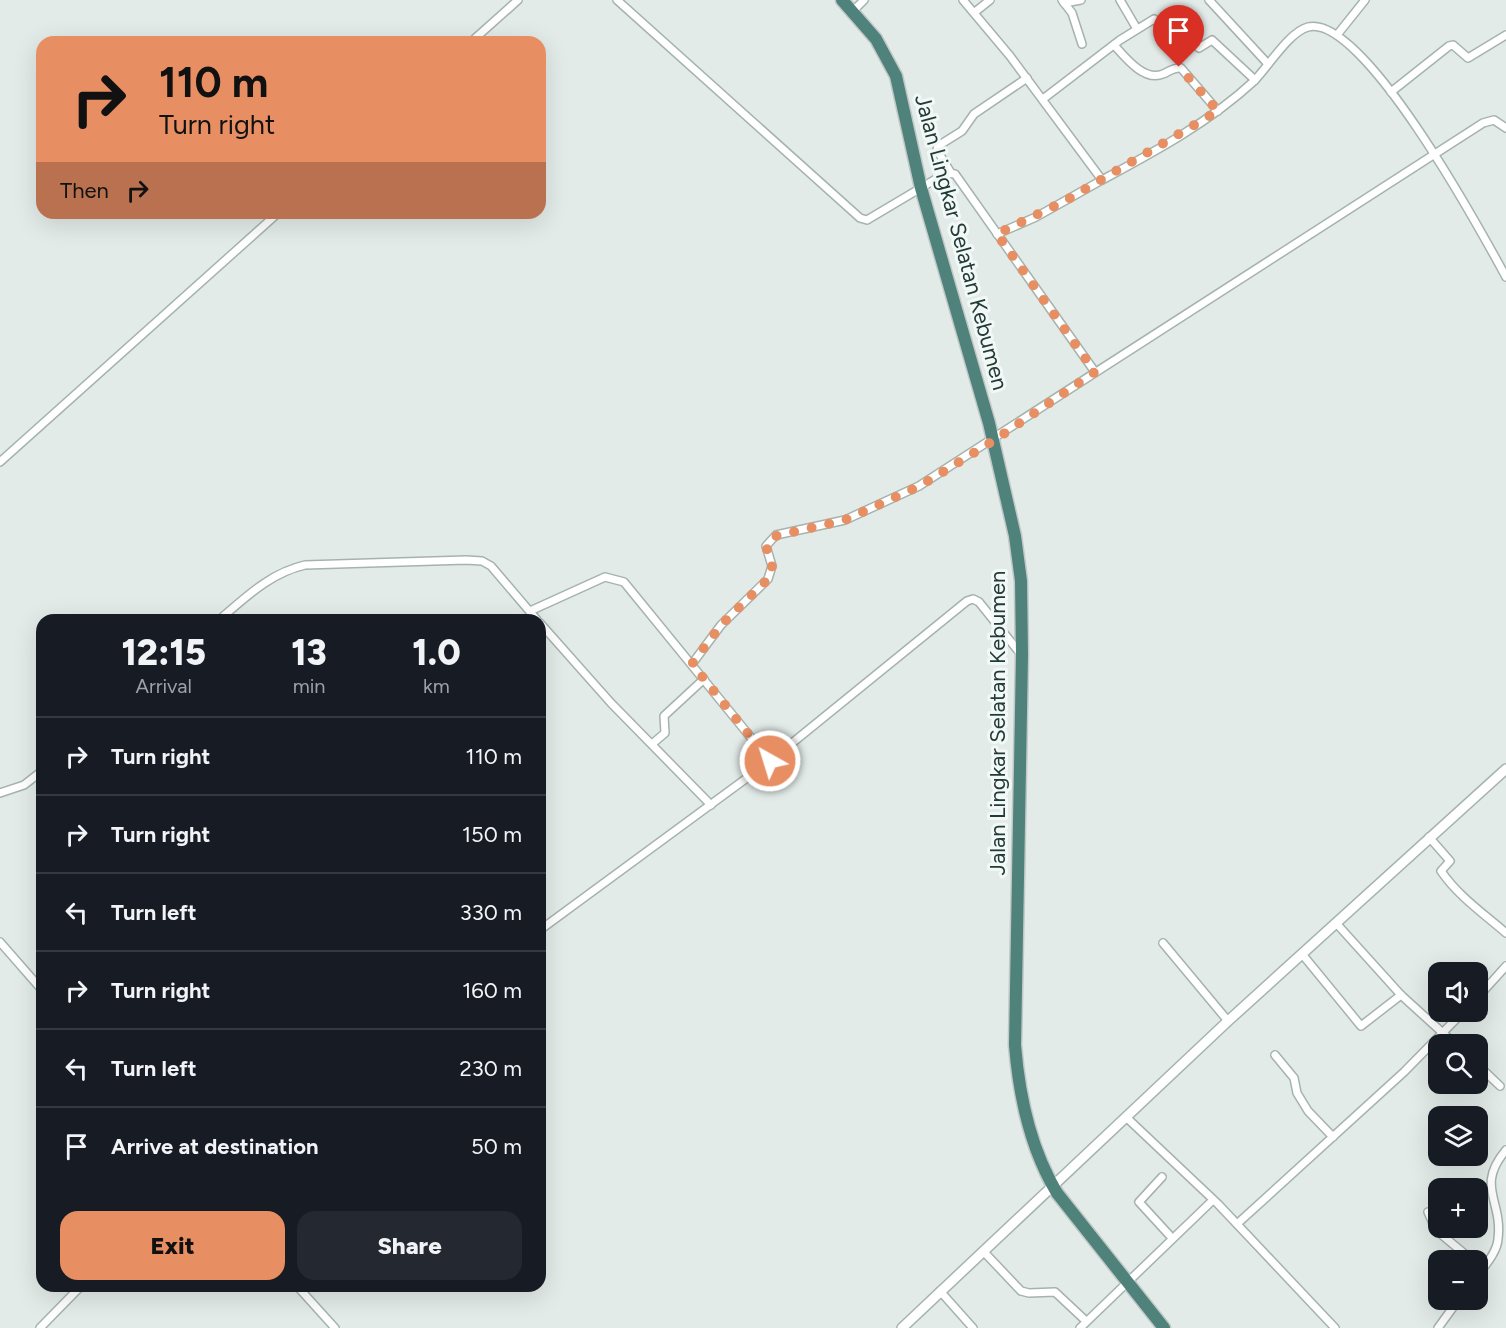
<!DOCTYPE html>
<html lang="en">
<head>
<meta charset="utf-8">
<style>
	:root { --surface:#171b24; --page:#242831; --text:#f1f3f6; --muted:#9ea1a6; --line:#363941; --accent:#e88e63 }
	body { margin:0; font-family:Figtree,sans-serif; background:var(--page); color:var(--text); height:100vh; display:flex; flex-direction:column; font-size:22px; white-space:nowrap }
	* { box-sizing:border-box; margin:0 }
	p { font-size:20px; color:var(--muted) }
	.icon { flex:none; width:33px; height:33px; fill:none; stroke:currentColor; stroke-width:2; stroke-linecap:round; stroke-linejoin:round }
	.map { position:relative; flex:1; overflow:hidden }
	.side { position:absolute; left:36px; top:614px; width:510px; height:678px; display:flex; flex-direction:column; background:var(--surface); border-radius:18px; box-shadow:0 6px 24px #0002 }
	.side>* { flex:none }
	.guide { position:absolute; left:36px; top:36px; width:510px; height:183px; border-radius:18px; box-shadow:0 6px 24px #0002; background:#e88e63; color:#111; overflow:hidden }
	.tools { position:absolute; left:1428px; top:962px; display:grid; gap:12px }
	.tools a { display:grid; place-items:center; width:60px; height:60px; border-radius:12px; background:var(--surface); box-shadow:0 6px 24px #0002; font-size:30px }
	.pin { position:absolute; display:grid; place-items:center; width:51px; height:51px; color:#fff; margin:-62px -26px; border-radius:50% 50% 50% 0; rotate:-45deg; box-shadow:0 0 6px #0007 }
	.pin .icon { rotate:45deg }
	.me { position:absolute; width:66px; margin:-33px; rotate:321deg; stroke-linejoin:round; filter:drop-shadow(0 0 4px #0008) }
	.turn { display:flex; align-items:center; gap:21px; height:126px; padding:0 24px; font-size:27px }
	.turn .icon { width:78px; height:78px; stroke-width:2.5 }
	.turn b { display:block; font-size:42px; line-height:51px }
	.then { display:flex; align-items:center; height:57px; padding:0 24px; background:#0003; gap:12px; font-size:22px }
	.eta { display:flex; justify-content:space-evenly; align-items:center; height:102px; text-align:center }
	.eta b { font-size:36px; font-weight:800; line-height:42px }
	.cta { display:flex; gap:12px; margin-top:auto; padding:12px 24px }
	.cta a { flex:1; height:69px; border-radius:18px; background:var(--accent); color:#111; font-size:24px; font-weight:800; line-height:69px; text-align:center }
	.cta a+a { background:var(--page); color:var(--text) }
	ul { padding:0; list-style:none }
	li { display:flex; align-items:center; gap:18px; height:78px; padding:0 24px; border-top:2px solid var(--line) }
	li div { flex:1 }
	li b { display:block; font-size:22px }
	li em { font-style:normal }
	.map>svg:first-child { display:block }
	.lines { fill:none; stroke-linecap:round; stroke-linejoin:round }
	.minor-casing { stroke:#a5b3af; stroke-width:10 }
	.tertiary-casing { stroke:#a5b3af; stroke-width:12 }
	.trunk-casing { stroke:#c1c8c7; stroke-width:15 }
	.minor { stroke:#fff; stroke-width:7 }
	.tertiary { stroke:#fff; stroke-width:9 }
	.trunk { stroke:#4e827a; stroke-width:12 }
	.route { stroke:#e88e63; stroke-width:10; stroke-dasharray:0 18 }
	.labels { text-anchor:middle; stroke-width:6; stroke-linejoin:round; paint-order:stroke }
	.street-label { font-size:22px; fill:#233b37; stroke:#f2f8f6 }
</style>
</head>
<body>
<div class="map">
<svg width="1506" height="1328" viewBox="0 0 1506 1328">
	<rect width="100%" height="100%" fill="#e2ebe8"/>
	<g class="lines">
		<g class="minor-casing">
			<g id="minor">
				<path d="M 617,0 L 860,218 L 867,220 L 946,173 L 955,174 L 1095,372"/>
				<path d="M 963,0 L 1010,56 L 1102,180 C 1154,152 1210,122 1254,81 C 1268,67 1289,32 1308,27 C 1363,13 1482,233 1506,277"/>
				<path d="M 1062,0 L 1072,13 L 1082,44"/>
				<path d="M 1120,0 L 1137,29"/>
				<path d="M 1209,0 L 1268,64"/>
				<path d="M 1064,3 L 1081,0"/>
				<path d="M 852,12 L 864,0"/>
				<path d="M 975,12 L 990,0"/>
				<path d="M 1337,35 L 1365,0"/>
				<path d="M 471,42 L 518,0"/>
				<path d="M 1114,45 C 1125,57 1144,82 1163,74 C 1170,71 1174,67 1181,68 L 1218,111"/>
				<path d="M 1391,92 L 1449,46 L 1453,45 L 1468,58 L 1506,35"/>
				<path d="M 1043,99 L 1120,40 L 1154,19 L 1163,28 L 1172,22 L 1199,48 L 1212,40 L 1255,80"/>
				<path d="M 951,173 L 937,150 L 938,146 L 962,131 L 974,114 L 1027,78"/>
				<path d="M 997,234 L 1036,217 L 1102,180"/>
				<path d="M 0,462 L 278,213"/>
				<path d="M 530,611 L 605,577 L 624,582 L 770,761"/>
				<path d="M 219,620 C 246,597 270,573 305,565 L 466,560 L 482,561 L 491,566 L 537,620"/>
				<path d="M 540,623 L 611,703 L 711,805"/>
				<path d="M 692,664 L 721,625 L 768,579 L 772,566 L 766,546 L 776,535 L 845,520 L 919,486 L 1483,123 L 1494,120 L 1506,128"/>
				<path d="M 652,744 L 665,733 L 664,716 L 704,679"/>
				<path d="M 0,793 L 24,785 L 42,771"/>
				<path d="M 1429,837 L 1450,861 L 1441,871 C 1458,896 1484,914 1506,933"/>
				<path d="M 1336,923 L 1401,995 L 1455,1044"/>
				<path d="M 540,930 L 770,761 L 967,601 L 973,599 L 979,602 L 1020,653"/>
				<path d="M 0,942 L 42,990"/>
				<path d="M 1163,943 L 1228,1021"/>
				<path d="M 1302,954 L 1361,1026 L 1401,995"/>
				<path d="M 1478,997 L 1506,966"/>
				<path d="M 1275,1055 L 1294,1078 L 1297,1093 L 1308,1111 L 1333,1137"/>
				<path d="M 1478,1065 L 1500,1086"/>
				<path d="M 1127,1118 L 1218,1204 L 1335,1328"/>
				<path d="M 1162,1177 L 1139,1202 L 1172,1238"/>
				<path d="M 1428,1212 L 1436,1230 L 1472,1260"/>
				<path d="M 1237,1224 L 1404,1072 L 1464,1011"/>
				<path d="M 983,1251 L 1021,1291 L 1029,1293 L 1055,1292 L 1086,1321"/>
				<path d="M 1478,1275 C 1486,1264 1497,1252 1498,1239 C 1503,1200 1475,1187 1506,1150"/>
				<path d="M 297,1286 L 335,1328"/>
				<path d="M 940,1291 L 973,1328"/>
				<path d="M 40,1328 L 81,1286"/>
				<path d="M 1080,1328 L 1213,1200"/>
				<path d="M 1438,1328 L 1459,1299"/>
			</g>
		</g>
		<g class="tertiary-casing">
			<path id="tertiary" d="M 902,1328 L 1228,1021 L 1506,769"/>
		</g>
		<g class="trunk-casing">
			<path id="trunk" d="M 842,0 L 876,39 L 896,76 L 921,188 L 989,423 L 1015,536 L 1021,581 L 1022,655 L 1015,1045 C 1019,1095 1031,1150 1057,1193 L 1164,1328"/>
		</g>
		<use href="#minor" class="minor"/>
		<use href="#tertiary" class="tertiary"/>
		<use href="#trunk" class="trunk"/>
	</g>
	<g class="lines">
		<path class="route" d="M 770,761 L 692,664 L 721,625 L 768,579 L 772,566 L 766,546 L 776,536 L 845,520 L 920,486 L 993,441 L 1095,372 L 997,234 L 1065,201 L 1218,111 L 1179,67"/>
	</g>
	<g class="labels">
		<g class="street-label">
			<text transform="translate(962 242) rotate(75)" y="8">Jalan Lingkar Selatan Kebumen</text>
			<text transform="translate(997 723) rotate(-90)" y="8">Jalan Lingkar Selatan Kebumen</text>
		</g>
	</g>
</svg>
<div class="tools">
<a><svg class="icon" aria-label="sound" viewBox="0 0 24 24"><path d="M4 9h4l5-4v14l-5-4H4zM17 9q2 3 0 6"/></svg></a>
<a><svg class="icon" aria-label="search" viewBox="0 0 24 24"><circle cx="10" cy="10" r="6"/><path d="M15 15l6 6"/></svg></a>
<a><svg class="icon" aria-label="layers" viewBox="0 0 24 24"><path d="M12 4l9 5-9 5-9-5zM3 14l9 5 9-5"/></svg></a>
<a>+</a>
<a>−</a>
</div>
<div class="pin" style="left:1179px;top:67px;background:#d93025"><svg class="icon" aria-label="arrive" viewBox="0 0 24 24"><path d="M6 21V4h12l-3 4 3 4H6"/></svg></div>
<svg class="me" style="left:770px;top:761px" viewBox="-20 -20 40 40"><circle r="17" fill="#e88e63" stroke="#fff" stroke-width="3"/><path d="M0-11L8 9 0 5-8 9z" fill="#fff"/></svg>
<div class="guide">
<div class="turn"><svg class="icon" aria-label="right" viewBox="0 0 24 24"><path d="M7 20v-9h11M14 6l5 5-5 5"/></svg><div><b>110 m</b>Turn right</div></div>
<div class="then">Then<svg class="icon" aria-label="right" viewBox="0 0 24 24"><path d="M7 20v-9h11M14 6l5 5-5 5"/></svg></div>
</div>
<section class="side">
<div class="eta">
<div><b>12:15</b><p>Arrival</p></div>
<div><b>13</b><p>min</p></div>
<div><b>1.0</b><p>km</p></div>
</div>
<ul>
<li><svg class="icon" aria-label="right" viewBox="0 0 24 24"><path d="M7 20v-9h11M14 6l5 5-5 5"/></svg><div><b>Turn right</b></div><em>110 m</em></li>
<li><svg class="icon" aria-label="right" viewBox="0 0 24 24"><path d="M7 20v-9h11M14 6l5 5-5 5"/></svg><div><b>Turn right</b></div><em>150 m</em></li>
<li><svg class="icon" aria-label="left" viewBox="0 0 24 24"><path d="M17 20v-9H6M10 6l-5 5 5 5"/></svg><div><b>Turn left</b></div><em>330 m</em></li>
<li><svg class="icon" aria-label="right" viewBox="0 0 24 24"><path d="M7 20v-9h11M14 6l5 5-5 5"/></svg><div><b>Turn right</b></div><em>160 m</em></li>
<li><svg class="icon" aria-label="left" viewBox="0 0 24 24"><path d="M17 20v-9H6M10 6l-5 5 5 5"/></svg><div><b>Turn left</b></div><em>230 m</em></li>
<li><svg class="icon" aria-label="arrive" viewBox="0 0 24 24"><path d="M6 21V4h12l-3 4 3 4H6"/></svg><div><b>Arrive at destination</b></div><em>50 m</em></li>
</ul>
<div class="cta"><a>Exit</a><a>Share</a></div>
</section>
</div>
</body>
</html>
